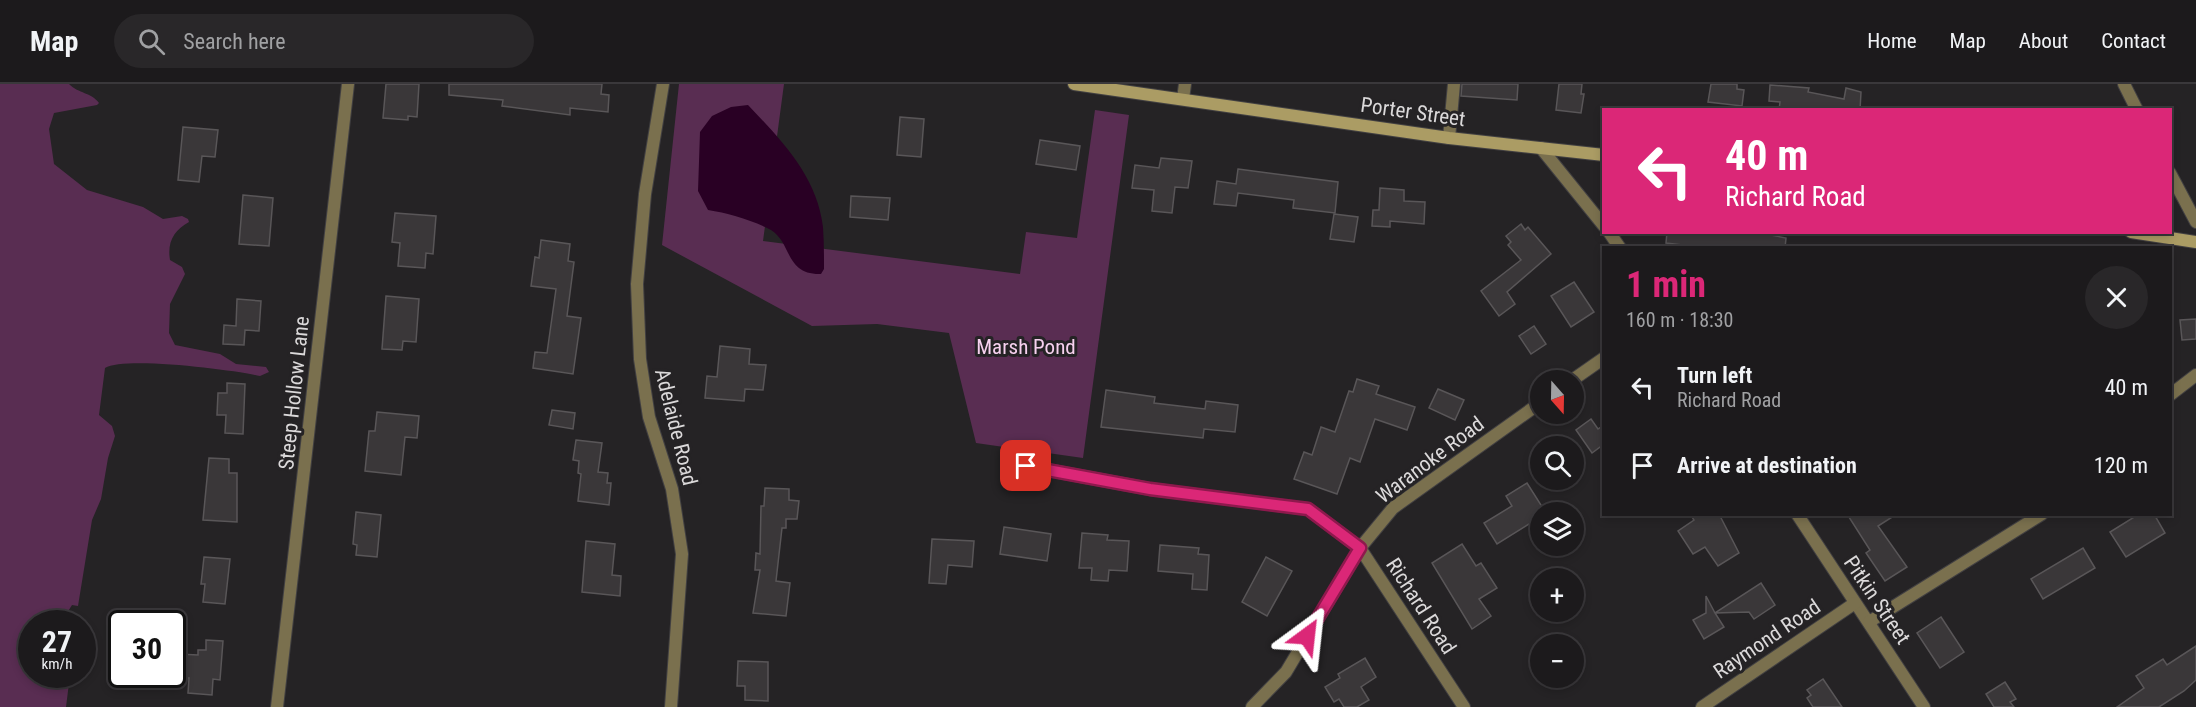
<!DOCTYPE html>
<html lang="en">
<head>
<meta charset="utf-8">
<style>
	:root { --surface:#1c1a1c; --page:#292729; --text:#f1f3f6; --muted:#a0a1a3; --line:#3a383b; --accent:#db2777 }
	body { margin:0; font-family:"Roboto Condensed",sans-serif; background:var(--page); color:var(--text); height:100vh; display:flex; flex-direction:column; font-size:22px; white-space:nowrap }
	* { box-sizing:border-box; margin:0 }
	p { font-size:20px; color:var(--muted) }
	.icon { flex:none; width:33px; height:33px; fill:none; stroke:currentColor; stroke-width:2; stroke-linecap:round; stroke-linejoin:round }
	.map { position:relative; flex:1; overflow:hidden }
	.side { position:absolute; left:1602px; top:162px; width:570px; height:270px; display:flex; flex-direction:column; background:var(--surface); border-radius:0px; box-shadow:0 3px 9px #0003,0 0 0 2px var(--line) }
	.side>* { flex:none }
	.guide { position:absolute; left:1602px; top:24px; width:570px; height:126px; border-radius:0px; box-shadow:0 3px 9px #0003,0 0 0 2px var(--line); background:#db2777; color:#fff; overflow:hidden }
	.needle { width:39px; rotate:160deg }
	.fabs { position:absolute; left:1530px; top:286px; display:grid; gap:12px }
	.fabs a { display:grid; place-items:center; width:54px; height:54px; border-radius:50%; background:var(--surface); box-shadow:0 3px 9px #0003,0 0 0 2px var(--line); font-size:30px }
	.speed { position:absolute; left:18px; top:526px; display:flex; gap:12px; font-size:30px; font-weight:700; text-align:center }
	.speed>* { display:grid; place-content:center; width:78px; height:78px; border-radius:50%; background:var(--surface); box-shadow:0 3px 9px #0003,0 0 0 2px var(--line); line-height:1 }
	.speed small { font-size:15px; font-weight:400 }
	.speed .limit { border:3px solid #111; border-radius:9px; background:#fff; color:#111 }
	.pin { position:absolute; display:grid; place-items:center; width:51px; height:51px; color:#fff; margin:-26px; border-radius:12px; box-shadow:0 3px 9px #0006 }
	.me { position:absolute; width:66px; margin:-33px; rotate:30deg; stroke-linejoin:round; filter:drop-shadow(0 0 4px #0008) }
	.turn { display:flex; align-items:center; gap:21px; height:126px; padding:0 24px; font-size:27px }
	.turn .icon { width:78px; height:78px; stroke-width:2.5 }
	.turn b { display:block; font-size:42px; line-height:51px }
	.round { display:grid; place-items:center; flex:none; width:63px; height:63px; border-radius:32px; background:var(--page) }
	.headline { display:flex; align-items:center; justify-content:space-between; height:102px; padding:0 24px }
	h1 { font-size:36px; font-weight:700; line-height:45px; color:var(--accent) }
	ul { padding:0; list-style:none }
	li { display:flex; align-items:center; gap:18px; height:78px; padding:0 24px }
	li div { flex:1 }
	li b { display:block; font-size:22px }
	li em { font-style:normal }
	header { display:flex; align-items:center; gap:36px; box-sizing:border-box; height:84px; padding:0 30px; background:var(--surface); border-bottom:2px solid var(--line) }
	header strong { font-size:28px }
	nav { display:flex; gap:33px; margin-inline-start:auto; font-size:21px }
	.search { width:420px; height:54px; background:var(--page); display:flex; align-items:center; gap:15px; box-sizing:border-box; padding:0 21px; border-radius:33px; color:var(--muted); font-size:22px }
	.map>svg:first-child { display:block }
	.green { fill:#592d52 }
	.water { fill:#290024 }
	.building { fill:#3a3739; stroke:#595658; stroke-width:1.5 }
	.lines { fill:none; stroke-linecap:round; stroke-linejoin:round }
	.street-casing { stroke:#424042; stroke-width:14 }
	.secondary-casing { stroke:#424042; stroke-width:14 }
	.street { stroke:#7a704e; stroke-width:12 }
	.secondary { stroke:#ab9c64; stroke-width:12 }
	.route-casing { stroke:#8e194d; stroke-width:15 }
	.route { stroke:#db2777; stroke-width:10 }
	.labels { text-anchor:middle; stroke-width:6; stroke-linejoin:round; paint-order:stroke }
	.street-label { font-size:21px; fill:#dbd9da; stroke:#252325 }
	.park-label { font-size:21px; fill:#f7d1ef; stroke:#252325 }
</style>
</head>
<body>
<header>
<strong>Map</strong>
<div class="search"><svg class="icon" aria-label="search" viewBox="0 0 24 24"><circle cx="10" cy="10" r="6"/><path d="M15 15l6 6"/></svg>Search here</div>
<nav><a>Home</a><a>Map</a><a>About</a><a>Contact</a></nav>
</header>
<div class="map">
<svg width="2196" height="623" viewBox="0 0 2196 623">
	<rect width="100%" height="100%" fill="#252325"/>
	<g class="green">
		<path d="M 0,0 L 69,0 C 79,10 91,8 99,19 L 97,21 L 54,29 L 49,45 L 54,80 L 87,106 L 143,123 L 163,135 L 182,132 L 188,135 L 189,138 C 174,146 167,158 170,176 L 182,183 L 185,190 L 170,220 L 169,249 L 175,261 L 220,270 L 236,280 L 266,283 L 269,288 L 260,292 C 234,286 125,272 105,284 L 99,331 L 112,342 L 115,352 L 108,374 L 101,415 L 92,436 L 78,522 L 72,521 L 67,529 L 66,540 L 32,540 L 32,591 L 70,591 L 66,623 L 0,623 Z"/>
		<path d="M 679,0 L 784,0 L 763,157 L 1020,190 L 1026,148 L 1077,154 L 1095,26 L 1129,31 L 1083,374 L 976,359 L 949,249 L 877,240 L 812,242 L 662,161 Z"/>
	</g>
	<path class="water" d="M 748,21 C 781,56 817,92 823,143 C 824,157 824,171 824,185 L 821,190 C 785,191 792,159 771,146 C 752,136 728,129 708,126 L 698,107 L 700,48 L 712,32 L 731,23 Z"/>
	<g class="building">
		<path d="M 386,0 L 419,0 L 417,33 L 408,32 L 408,36 L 383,34 Z"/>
		<path d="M 449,0 L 602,0 L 601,10 L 609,11 L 608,28 L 570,24 L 570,31 L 502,22 L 503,16 L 449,11 Z"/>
		<path d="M 1462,0 L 1518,0 L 1517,16 L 1461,12 Z"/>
		<path d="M 1559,0 L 1582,0 L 1581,10 L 1584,10 L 1581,29 L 1556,26 Z"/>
		<path d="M 1711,0 L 1737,0 L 1737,5 L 1744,6 L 1742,22 L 1708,18 Z"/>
		<path d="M 1770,1 L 1809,4 L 1808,8 L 1844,15 L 1846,4 L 1861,8 L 1860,26 L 1779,26 L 1780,18 L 1769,17 Z"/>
		<path d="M 900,33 L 924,35 L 921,73 L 897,71 Z"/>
		<path d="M 183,43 L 218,46 L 215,73 L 202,72 L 199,98 L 178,96 Z"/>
		<path d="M 1040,56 L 1080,62 L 1076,86 L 1036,80 Z"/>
		<path d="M 1161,74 L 1192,77 L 1188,104 L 1175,103 L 1172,129 L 1152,127 L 1154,106 L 1132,104 L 1135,81 L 1159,84 Z"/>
		<path d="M 1238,85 L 1338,98 L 1335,129 L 1293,124 L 1294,116 L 1238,109 L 1236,122 L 1214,120 L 1217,97 L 1236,100 Z"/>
		<path d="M 1380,104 L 1404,106 L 1404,117 L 1425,118 L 1424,140 L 1390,137 L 1390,143 L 1372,142 L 1373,126 L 1379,126 Z"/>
		<path d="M 243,111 L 273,114 L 269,162 L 239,160 Z"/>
		<path d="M 851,112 L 890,114 L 888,136 L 850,133 Z"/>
		<path d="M 395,129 L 436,132 L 433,170 L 426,169 L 425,184 L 398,182 L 400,159 L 392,158 Z"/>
		<path d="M 1334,130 L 1358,133 L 1354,158 L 1330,155 Z"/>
		<path d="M 1521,140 L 1525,146 L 1528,143 L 1551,170 L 1507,208 L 1515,220 L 1499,232 L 1481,207 L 1521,176 L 1508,161 L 1511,158 L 1506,152 Z"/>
		<path d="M 1667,148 L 1755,148 L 1786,154 L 1785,164 L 1708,164 L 1666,159 Z"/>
		<path d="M 541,156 L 570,160 L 568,177 L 574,178 L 567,232 L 581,234 L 573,290 L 533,284 L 535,268 L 547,269 L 556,205 L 531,202 L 535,173 L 539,174 Z"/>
		<path d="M 1574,198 L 1594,228 L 1571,243 L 1551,212 Z"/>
		<path d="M 386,212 L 419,215 L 416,258 L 403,257 L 402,266 L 382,265 Z"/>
		<path d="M 237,215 L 261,217 L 259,247 L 245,246 L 244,261 L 223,260 L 224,241 L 236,242 Z"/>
		<path d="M 2196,235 L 2196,255 L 2182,256 L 2180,236 Z"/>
		<path d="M 1534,242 L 1546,260 L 1531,270 L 1519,252 Z"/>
		<path d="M 720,262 L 750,265 L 749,280 L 766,281 L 763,306 L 745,305 L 744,317 L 705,314 L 707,292 L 717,293 Z"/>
		<path d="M 1357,295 L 1379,302 L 1376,310 L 1415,323 L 1407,346 L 1375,335 L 1360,378 L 1350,374 L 1337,410 L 1294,395 L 1304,368 L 1312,371 L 1321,343 L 1335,348 L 1349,307 L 1353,308 Z"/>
		<path d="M 227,299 L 245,300 L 243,350 L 225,349 L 226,331 L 217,331 L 218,309 L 227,309 Z"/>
		<path d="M 1438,305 L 1464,316 L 1455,336 L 1429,324 Z"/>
		<path d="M 1106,306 L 1155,313 L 1154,319 L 1205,325 L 1206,317 L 1238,321 L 1235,348 L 1204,345 L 1203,354 L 1101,343 Z"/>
		<path d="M 552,326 L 575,329 L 573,345 L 549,341 Z"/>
		<path d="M 377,328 L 419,332 L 417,354 L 405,353 L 401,391 L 365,387 L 369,347 L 375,347 Z"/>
		<path d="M 1591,335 L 1598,345 L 1604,341 L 1604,360 L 1592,369 L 1576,346 Z"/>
		<path d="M 576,356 L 602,359 L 598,388 L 608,389 L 607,399 L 611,399 L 609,421 L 578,417 L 581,390 L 578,389 L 579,377 L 573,376 Z"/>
		<path d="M 209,374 L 229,375 L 229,389 L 237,389 L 237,438 L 203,436 Z"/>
		<path d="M 1527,399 L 1546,429 L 1540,429 L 1540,433 L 1497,460 L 1484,439 L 1512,422 L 1506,412 Z"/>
		<path d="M 765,404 L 789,405 L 789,416 L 799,417 L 797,435 L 786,435 L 786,444 L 782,444 L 776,497 L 790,499 L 786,532 L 753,529 L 760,486 L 755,486 L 756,469 L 760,470 L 761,422 L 764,422 Z"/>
		<path d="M 356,428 L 381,431 L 377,473 L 356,471 L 357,461 L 353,460 Z"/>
		<path d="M 1690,430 L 1719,430 L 1739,469 L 1718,482 L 1705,463 L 1693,470 L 1678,447 L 1694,436 Z"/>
		<path d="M 1847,430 L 1897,430 L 1878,442 L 1907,483 L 1885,497 L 1866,469 L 1870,466 Z"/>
		<path d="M 2139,430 L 2154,430 L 2165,449 L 2126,473 L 2110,448 Z"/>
		<path d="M 1004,443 L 1051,450 L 1047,477 L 1000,470 Z"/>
		<path d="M 1082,449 L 1108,451 L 1107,456 L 1129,457 L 1127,487 L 1109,486 L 1108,497 L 1091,496 L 1092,484 L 1079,484 Z"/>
		<path d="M 932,455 L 974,457 L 972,483 L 948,481 L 946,500 L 929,499 Z"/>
		<path d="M 586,457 L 615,460 L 612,491 L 621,492 L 620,512 L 582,508 Z"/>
		<path d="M 1462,460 L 1476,482 L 1481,479 L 1497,504 L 1479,515 L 1491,532 L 1472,545 L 1432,479 Z"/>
		<path d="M 1160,461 L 1199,464 L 1198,470 L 1209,471 L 1207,506 L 1192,505 L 1193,490 L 1158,487 Z"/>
		<path d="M 2083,464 L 2095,484 L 2043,515 L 2031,495 Z"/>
		<path d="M 204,473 L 230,475 L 225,520 L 203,518 L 205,500 L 201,500 Z"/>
		<path d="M 1266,473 L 1292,487 L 1267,532 L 1242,518 Z"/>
		<path d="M 1761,499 L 1775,521 L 1754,535 L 1749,528 L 1715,529 L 1724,543 L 1704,555 L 1693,536 L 1706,529 L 1706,512 L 1715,529 Z"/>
		<path d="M 1941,533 L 1964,568 L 1940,584 L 1917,549 Z"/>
		<path d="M 206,556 L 223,557 L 220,596 L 213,595 L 212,611 L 188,609 L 189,594 L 177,594 L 178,570 L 198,571 L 198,566 L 206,566 Z"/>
		<path d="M 2196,562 L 2196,596 L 2184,607 L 2159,623 L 2117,623 L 2144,604 L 2136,592 L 2163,575 L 2167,581 Z"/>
		<path d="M 1365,574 L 1376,593 L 1361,603 L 1369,616 L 1357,623 L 1344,623 L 1339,615 L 1334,618 L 1325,603 L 1340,594 L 1338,590 Z"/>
		<path d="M 738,577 L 768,578 L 768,617 L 745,616 L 745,602 L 737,602 Z"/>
		<path d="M 1823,595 L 1842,623 L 1813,623 L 1807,614 L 1811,611 L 1807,606 Z"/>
		<path d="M 2005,598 L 2016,615 L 2010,618 L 2014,623 L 1994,623 L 1986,610 Z"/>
	</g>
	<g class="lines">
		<g class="street-casing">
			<g id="street">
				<path d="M 663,0 L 645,110 L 637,200 L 640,275 L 649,333 L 672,405 L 682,470 L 671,623"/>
				<path d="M 2124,0 L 2137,26"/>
				<path d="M 1183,15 L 1185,0"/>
				<path d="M 1449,54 L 1454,0"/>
				<path d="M 1541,64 L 1604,142"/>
				<path d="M 2170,89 L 2196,138"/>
				<path d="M 1609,148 L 1620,164"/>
				<path d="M 1571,297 L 1604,274"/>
				<path d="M 2170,311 L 2196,291"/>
				<path d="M 1026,382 L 1150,405 L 1308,425 L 1360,464 L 1464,623"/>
				<path d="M 1797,430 L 1924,623"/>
				<path d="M 1869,538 L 2042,430"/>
				<path d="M 277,623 L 348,0"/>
				<path d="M 1252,623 L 1286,588 L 1360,464 L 1393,424 L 1540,319"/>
				<path d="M 1702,623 L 1855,519"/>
			</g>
		</g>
		<g class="secondary-casing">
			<g id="secondary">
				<path d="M 1074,0 L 1449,54 L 1604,71"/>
				<path d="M 2131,148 L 2196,158"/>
			</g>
		</g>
		<use href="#street" class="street"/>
		<use href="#secondary" class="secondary"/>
	</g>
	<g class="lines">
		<g class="route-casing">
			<path id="route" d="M 1026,382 L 1150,405 L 1308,425 L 1360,464 L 1307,552"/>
		</g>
		<use href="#route" class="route"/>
	</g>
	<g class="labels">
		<g class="street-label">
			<text transform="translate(1413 28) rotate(8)" y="7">Porter Street</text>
			<text transform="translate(294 309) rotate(-84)" y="7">Steep Hollow Lane</text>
			<text transform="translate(676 343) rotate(76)" y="7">Adelaide Road</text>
			<text transform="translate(1430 376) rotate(-37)" y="7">Waranoke Road</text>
			<text transform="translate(1877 516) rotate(56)" y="7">Pitkin Street</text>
			<text transform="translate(1421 522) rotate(57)" y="7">Richard Road</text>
			<text transform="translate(1767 555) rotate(-34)" y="7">Raymond Road</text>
		</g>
		<g class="park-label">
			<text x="1026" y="270">Marsh Pond</text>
		</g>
	</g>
</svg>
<div class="fabs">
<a><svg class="needle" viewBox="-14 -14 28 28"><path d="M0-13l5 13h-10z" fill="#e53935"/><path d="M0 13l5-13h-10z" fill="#a0a1a3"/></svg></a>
<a><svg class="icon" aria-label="search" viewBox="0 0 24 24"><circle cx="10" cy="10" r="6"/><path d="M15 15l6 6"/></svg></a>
<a><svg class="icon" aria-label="layers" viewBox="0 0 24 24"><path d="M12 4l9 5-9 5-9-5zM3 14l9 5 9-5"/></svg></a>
<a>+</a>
<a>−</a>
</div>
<div class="speed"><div>27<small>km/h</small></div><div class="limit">30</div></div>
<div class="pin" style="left:1026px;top:382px;background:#d93025"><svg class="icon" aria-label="arrive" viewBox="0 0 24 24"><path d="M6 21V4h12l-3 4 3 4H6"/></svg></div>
<svg class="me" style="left:1307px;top:552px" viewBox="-20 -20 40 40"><path d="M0-17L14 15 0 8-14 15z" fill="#db2777" stroke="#fff" stroke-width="4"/></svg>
<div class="guide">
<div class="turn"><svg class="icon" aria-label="left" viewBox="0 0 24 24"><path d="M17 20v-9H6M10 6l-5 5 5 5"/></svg><div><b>40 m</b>Richard Road</div></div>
</div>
<section class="side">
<div class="headline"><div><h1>1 min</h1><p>160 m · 18:30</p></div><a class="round"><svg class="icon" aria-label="close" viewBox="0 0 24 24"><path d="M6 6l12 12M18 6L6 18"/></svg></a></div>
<ul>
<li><svg class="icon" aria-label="left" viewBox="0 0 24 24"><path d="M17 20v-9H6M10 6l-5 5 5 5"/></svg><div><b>Turn left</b><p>Richard Road</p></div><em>40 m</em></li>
<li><svg class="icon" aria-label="arrive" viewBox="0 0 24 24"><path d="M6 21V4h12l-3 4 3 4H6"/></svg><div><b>Arrive at destination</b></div><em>120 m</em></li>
</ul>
</section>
</div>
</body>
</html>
